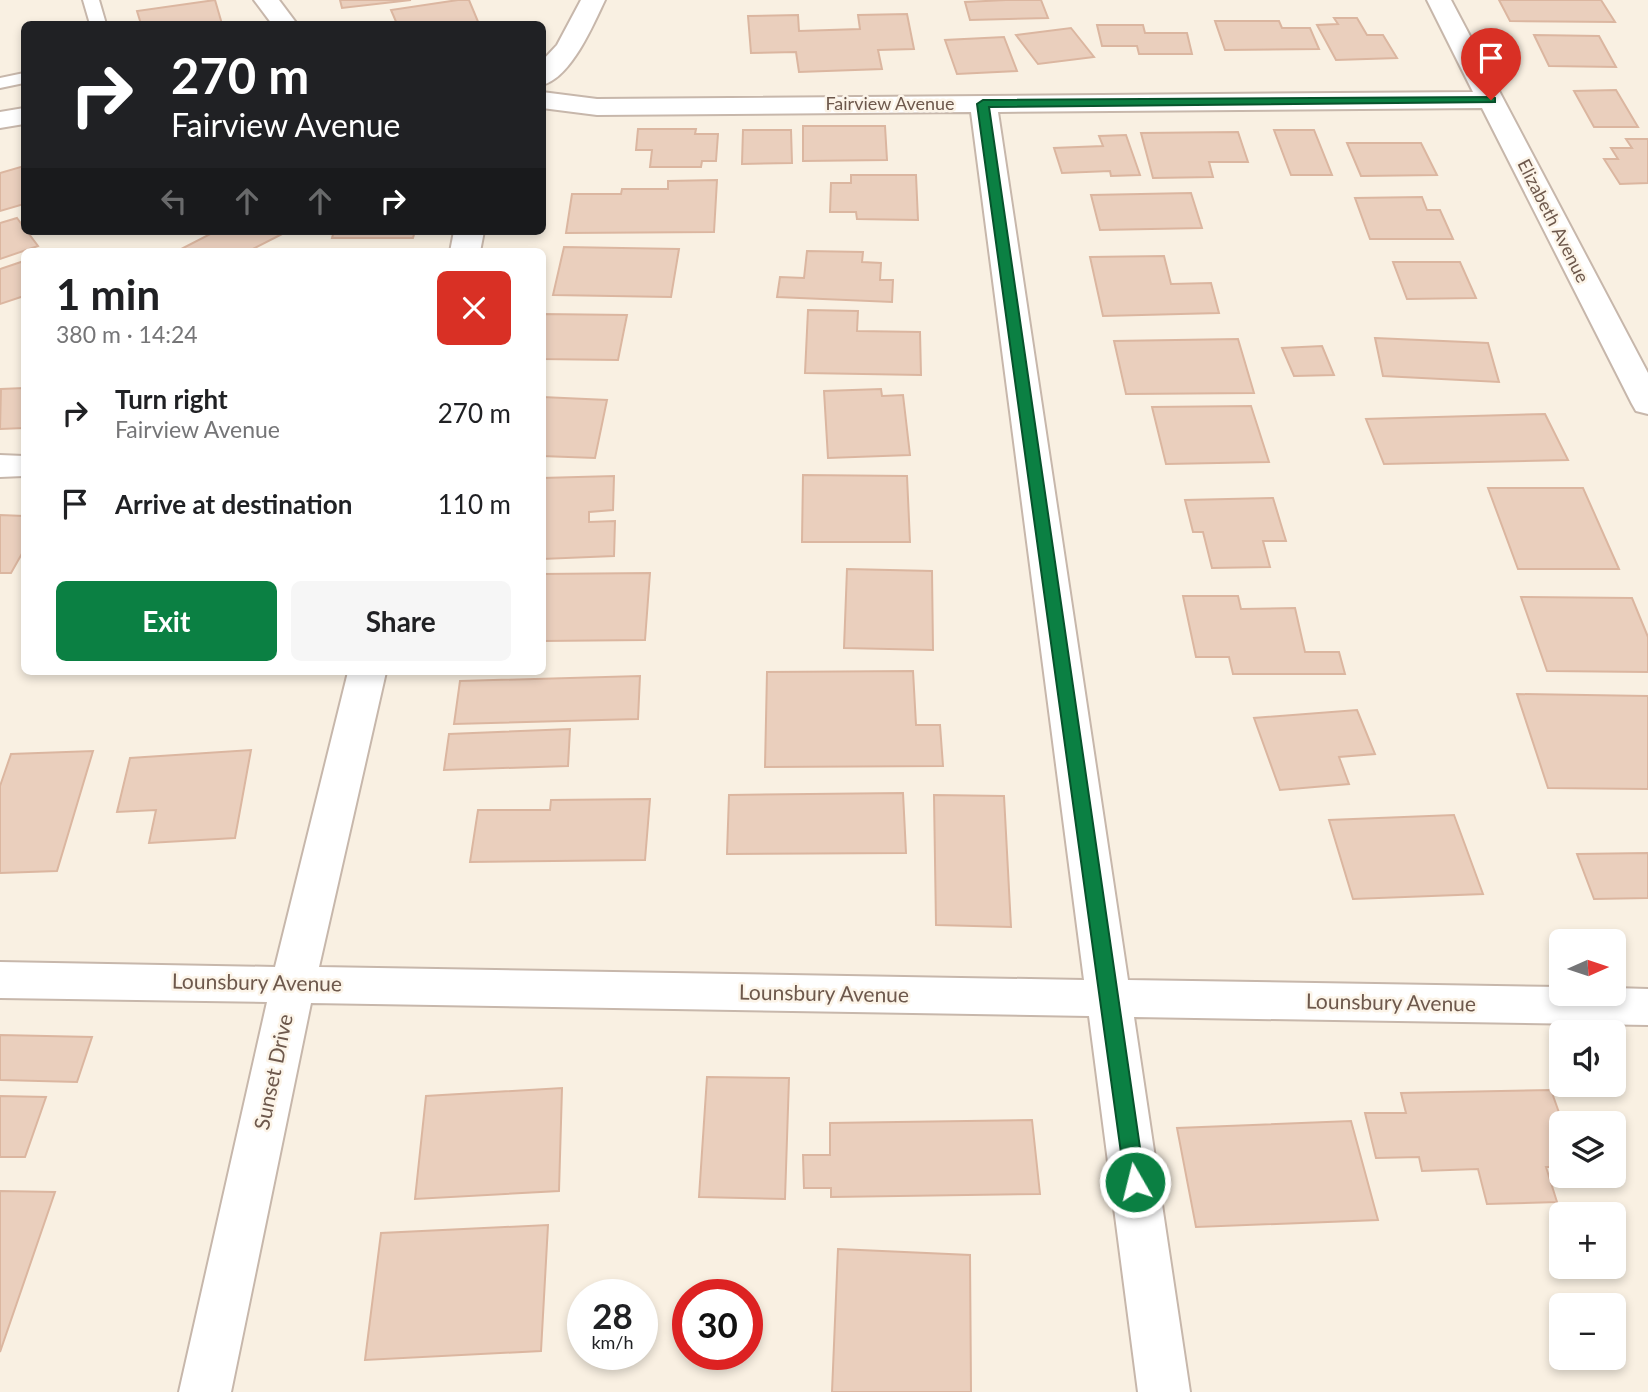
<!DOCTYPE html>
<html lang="en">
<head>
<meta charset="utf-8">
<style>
	:root { --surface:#fff; --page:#f6f6f6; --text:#202124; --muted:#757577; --accent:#0b8043 }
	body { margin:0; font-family:Lato,sans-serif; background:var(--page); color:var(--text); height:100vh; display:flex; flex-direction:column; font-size:26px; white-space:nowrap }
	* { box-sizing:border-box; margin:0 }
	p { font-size:23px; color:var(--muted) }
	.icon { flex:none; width:38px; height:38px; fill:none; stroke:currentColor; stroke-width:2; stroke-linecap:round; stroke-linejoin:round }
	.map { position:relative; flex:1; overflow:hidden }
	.details { position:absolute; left:21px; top:248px; width:525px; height:427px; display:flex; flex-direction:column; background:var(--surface); border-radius:10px; box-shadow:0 4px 10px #0003 }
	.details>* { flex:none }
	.banner { position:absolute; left:21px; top:21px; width:525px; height:214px; border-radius:10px; box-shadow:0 4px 10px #0003; background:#202124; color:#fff; overflow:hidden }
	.needle { width:46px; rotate:87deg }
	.tools { position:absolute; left:1549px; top:929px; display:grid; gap:14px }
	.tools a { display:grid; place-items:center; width:77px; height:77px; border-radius:10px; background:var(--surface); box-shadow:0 4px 10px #0003; font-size:35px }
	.speed { position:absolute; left:567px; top:1279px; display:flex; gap:14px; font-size:35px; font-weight:700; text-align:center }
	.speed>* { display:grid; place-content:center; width:91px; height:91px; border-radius:50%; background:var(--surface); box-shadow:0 4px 10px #0003; line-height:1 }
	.speed small { font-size:18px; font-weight:400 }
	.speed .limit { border:10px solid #d22; background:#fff; color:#111 }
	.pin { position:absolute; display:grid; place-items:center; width:60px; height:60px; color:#fff; margin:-72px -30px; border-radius:50% 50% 50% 0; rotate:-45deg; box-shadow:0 0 7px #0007 }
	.pin .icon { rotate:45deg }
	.me { position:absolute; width:77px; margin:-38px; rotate:352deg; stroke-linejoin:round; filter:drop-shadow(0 0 5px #0008) }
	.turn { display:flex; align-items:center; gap:24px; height:147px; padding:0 35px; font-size:32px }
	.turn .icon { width:91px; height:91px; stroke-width:2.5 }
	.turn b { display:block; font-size:49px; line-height:60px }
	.lanes { display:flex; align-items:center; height:66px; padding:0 35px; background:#0003; justify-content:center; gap:35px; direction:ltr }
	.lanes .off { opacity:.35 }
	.round { display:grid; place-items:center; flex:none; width:74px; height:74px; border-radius:10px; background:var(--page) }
	.overview { display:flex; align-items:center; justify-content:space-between; height:119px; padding:0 35px }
	h1 { font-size:42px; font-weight:700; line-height:52px }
	.button { display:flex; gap:14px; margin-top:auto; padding:14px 35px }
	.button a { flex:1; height:80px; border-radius:10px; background:var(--accent); color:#fff; font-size:28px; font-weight:700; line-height:80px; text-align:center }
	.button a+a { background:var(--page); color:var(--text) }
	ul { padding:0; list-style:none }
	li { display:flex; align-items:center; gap:21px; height:91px; padding:0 35px }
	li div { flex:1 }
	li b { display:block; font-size:26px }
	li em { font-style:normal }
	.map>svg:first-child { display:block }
	.building { fill:#eacfbd; stroke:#dbb6a0; stroke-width:2 }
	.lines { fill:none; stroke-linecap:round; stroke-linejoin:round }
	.lane-casing { stroke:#c7b7ab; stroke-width:4 }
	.street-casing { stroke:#c7b7ab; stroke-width:4 }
	.lane { fill:#fff; fill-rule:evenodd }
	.street { fill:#fff; fill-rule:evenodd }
	.route { fill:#0b8043; stroke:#07532c; stroke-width:2 }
	.labels { text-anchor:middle; stroke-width:5; stroke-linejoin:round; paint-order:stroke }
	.far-street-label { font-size:18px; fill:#6d584c; stroke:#fcf4e8 }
	.street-label { font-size:21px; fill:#6d584c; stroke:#fcf4e8 }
</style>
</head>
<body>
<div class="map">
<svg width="1648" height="1392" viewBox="0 0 1648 1392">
	<rect width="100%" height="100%" fill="#f9f0e2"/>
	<g class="building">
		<path d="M 215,0 L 222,24 L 141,24 L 137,11 Z"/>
		<path d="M 340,0 L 411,0 L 342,8 Z"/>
		<path d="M 458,0 L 469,0 L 479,24 L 397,24 L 391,10 Z"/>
		<path d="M 1006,0 L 1041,0 L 1048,18 L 970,20 L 965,2 Z"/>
		<path d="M 1499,0 L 1601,0 L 1615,22 L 1510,21 Z"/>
		<path d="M 907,14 L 914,49 L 878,50 L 882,69 L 799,72 L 796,52 L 751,53 L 748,16 L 798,15 L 799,31 L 860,29 L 858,15 Z"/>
		<path d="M 1334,18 L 1357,18 L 1367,35 L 1383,35 L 1397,58 L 1336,60 L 1317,25 L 1338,24 Z"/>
		<path d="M 1215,21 L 1279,21 L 1282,28 L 1310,28 L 1319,49 L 1225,50 Z"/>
		<path d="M 1097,25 L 1143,25 L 1145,33 L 1187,33 L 1192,54 L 1139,54 L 1137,46 L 1102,46 Z"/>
		<path d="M 1071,28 L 1094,57 L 1038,64 L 1016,35 Z"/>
		<path d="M 1534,35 L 1599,36 L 1616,67 L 1549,66 Z"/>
		<path d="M 1004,37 L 1017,71 L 957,74 L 945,40 Z"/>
		<path d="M 1616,90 L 1638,127 L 1594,127 L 1574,91 Z"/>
		<path d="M 803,126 L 885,126 L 887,160 L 803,161 Z"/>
		<path d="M 638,129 L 696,129 L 695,134 L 718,134 L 716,161 L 702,161 L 701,167 L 650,167 L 652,150 L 636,150 Z"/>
		<path d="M 743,130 L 791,130 L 792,163 L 742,164 Z"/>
		<path d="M 1274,130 L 1314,130 L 1332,175 L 1291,175 Z"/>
		<path d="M 1238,132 L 1248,162 L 1209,162 L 1213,177 L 1153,178 L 1141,133 Z"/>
		<path d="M 1126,135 L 1140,175 L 1111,176 L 1110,171 L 1062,173 L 1054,148 L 1103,146 L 1099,136 Z"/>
		<path d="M 1626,139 L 1648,139 L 1648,183 L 1620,184 L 1604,159 L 1618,159 L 1611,148 L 1632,148 Z"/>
		<path d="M 1347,143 L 1421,143 L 1437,175 L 1361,176 Z"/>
		<path d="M 24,166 L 24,204 L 0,211 L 0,173 Z"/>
		<path d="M 851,175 L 916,175 L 918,220 L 857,219 L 856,212 L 830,212 L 831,183 L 851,183 Z"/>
		<path d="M 717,180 L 714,232 L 566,233 L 572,194 L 621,194 L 622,189 L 668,189 L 668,181 Z"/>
		<path d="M 1191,193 L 1202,228 L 1100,230 L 1091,195 Z"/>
		<path d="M 1422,197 L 1427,210 L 1440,210 L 1453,239 L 1370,239 L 1355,198 Z"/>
		<path d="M 17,218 L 38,246 L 0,259 L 0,223 Z"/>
		<path d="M 216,231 L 288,231 L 247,252 L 190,252 L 183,248 Z"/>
		<path d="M 334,231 L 415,231 L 413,238 L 332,238 Z"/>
		<path d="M 564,247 L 679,249 L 671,297 L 553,295 Z"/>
		<path d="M 807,251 L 863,252 L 862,262 L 881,263 L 880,280 L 893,280 L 892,302 L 777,297 L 780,277 L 804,278 Z"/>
		<path d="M 1164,256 L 1171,284 L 1211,283 L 1219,313 L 1103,316 L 1090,257 Z"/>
		<path d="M 24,261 L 24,296 L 0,304 L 0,269 Z"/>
		<path d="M 1393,262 L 1460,262 L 1476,298 L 1407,299 Z"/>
		<path d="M 808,310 L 858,311 L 857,331 L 920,332 L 921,375 L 805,373 Z"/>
		<path d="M 542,314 L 627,315 L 618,360 L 542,359 Z"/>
		<path d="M 1375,338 L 1488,343 L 1499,382 L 1383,376 Z"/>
		<path d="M 1238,339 L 1254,393 L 1126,394 L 1114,341 Z"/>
		<path d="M 1322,346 L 1334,375 L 1294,376 L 1282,348 Z"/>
		<path d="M 24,388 L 24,428 L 0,429 L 1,389 Z"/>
		<path d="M 881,389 L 882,396 L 903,395 L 910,455 L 828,458 L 824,391 Z"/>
		<path d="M 542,397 L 607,400 L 595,458 L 542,456 Z"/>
		<path d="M 1251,406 L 1269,462 L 1166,464 L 1152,407 Z"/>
		<path d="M 1545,414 L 1568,460 L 1384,464 L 1366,419 Z"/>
		<path d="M 803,475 L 907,476 L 910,542 L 802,542 Z"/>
		<path d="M 614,476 L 613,510 L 589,512 L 589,522 L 615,521 L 614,556 L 542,559 L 542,478 Z"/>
		<path d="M 1488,488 L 1583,488 L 1619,569 L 1518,569 Z"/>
		<path d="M 1273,498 L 1286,541 L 1263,541 L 1270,567 L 1212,568 L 1203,532 L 1193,532 L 1185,500 Z"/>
		<path d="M 0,515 L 24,516 L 24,550 L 11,573 L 0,573 Z"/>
		<path d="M 847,569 L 932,571 L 933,650 L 844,648 Z"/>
		<path d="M 650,573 L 645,640 L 542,641 L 542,574 Z"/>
		<path d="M 1183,596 L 1238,596 L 1241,609 L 1295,608 L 1305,652 L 1339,652 L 1345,674 L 1233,674 L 1229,657 L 1196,657 Z"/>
		<path d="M 1521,597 L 1632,598 L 1648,637 L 1648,672 L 1547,671 Z"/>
		<path d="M 913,671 L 916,725 L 940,725 L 943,766 L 765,767 L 767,672 Z"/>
		<path d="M 640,676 L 638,719 L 454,724 L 460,681 Z"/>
		<path d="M 1517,694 L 1648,696 L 1648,789 L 1548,788 Z"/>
		<path d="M 1357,710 L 1375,754 L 1339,757 L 1349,784 L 1280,790 L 1254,718 Z"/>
		<path d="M 570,729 L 568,766 L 444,770 L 449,734 Z"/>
		<path d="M 251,750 L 235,838 L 149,843 L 156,810 L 117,812 L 130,758 Z"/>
		<path d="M 93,751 L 57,871 L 0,873 L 0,786 L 11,754 Z"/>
		<path d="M 903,793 L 906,853 L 727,854 L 729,795 Z"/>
		<path d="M 934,795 L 1004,796 L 1011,927 L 936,925 Z"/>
		<path d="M 650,799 L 645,860 L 470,862 L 478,810 L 550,810 L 551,800 Z"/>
		<path d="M 1454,815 L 1483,894 L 1353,899 L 1329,820 Z"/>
		<path d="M 1648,853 L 1648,898 L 1594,899 L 1577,854 Z"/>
		<path d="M 0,1035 L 92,1037 L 77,1082 L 0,1080 Z"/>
		<path d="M 707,1077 L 789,1078 L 785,1199 L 699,1197 Z"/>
		<path d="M 562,1088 L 559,1191 L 415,1199 L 426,1096 Z"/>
		<path d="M 1551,1090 L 1563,1124 L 1561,1167 L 1546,1167 L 1557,1202 L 1487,1204 L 1478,1169 L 1422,1171 L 1419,1157 L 1376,1158 L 1365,1113 L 1406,1113 L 1401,1093 Z"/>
		<path d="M 0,1096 L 46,1097 L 25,1157 L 0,1157 Z"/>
		<path d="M 1032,1120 L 1040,1194 L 831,1197 L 831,1188 L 804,1188 L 803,1155 L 830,1155 L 830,1123 Z"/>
		<path d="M 1351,1121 L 1378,1220 L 1196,1227 L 1177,1128 Z"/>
		<path d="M 0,1191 L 55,1192 L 0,1352 Z"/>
		<path d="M 548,1225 L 541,1351 L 365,1360 L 381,1233 Z"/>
		<path d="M 838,1249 L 970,1255 L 971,1392 L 832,1392 Z"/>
	</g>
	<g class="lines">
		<g class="lane-casing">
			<g id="lane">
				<path d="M 83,0 L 99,0 L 106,24 L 90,24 Z"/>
				<path d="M 24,73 L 24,83 L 0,88 L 0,78 Z"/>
			</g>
		</g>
		<g class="street-casing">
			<g id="street">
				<path d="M 254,0 L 279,0 L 297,24 L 272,24 Z"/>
				<path d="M 581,0 L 605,0 C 593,25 571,78 542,85 L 542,61 L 557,45 Z"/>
				<path d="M 1427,0 L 1451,0 L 1648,373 L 1648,414 L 1636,411 L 1632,404 L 1482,108 L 998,112 L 1128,980 L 1561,987 L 1561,994 L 1614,994 L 1614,988 L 1648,989 L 1648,1025 L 1134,1017 L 1190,1392 L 1138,1392 L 1089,1016 L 311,1003 L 231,1392 L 179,1392 L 267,1002 L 0,998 L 0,962 L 275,967 L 348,672 L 386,672 L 319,967 L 1084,980 L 971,112 L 597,115 L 542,108 L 542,92 L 597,99 L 1473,92 Z"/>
				<path d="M 24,108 L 24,124 L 0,128 L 0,112 Z"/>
				<path d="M 454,231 L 484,231 L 480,252 L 450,252 Z"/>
				<path d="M 0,455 L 24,456 L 24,476 L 0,477 Z"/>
			</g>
		</g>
		<use href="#lane" class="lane"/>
		<use href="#street" class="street"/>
	</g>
	<path class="route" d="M 1491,97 L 1495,98 L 1495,102 L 989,107 L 1145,1182 L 1142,1189 L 1135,1191 L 1128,1189 L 1125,1182 L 977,104 L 983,100 Z"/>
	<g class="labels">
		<g class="far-street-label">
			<text x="890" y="110">Fairview Avenue</text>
			<text transform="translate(1553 221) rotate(63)" y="6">Elizabeth Avenue</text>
		</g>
		<g class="street-label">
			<text transform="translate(257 983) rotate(1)" y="7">Lounsbury Avenue</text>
			<text transform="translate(824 994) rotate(1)" y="7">Lounsbury Avenue</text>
			<text transform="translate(1391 1003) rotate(1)" y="7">Lounsbury Avenue</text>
			<text transform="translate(274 1072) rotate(-78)" y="7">Sunset Drive</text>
		</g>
	</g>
</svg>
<div class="tools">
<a><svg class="needle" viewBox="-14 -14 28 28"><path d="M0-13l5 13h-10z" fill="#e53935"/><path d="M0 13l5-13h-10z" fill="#757577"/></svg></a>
<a><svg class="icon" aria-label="sound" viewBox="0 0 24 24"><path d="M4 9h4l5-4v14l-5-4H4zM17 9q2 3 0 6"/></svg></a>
<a><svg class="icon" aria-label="layers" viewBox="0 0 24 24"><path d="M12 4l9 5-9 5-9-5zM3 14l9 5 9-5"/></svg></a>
<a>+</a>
<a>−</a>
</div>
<div class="speed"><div>28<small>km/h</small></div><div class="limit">30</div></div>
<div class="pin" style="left:1491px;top:100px;background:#d93025"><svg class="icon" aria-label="arrive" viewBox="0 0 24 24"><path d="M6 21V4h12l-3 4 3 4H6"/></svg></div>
<svg class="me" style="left:1135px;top:1182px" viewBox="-20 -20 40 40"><circle r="17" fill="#0b8043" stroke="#fff" stroke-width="3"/><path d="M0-11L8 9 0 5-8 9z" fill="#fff"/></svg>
<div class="banner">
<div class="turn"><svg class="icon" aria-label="right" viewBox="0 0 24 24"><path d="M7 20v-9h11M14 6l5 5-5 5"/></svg><div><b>270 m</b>Fairview Avenue</div></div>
<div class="lanes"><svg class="icon off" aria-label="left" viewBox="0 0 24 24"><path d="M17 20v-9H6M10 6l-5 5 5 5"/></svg><svg class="icon off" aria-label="ahead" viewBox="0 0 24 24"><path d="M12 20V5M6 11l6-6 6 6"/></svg><svg class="icon off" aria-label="ahead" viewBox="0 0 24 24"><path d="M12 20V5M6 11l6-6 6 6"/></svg><svg class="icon" aria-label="right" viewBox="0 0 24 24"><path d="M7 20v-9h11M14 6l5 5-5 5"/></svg></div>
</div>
<section class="details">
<div class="overview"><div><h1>1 min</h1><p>380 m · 14:24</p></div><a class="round" style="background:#d93025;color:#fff"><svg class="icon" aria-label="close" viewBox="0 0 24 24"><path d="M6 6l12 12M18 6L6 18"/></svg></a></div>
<ul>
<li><svg class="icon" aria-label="right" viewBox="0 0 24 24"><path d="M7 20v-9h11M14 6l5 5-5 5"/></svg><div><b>Turn right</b><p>Fairview Avenue</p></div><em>270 m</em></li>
<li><svg class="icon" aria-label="arrive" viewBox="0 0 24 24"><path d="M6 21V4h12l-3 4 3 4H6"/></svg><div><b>Arrive at destination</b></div><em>110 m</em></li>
</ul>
<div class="button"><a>Exit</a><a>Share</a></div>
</section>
</div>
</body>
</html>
